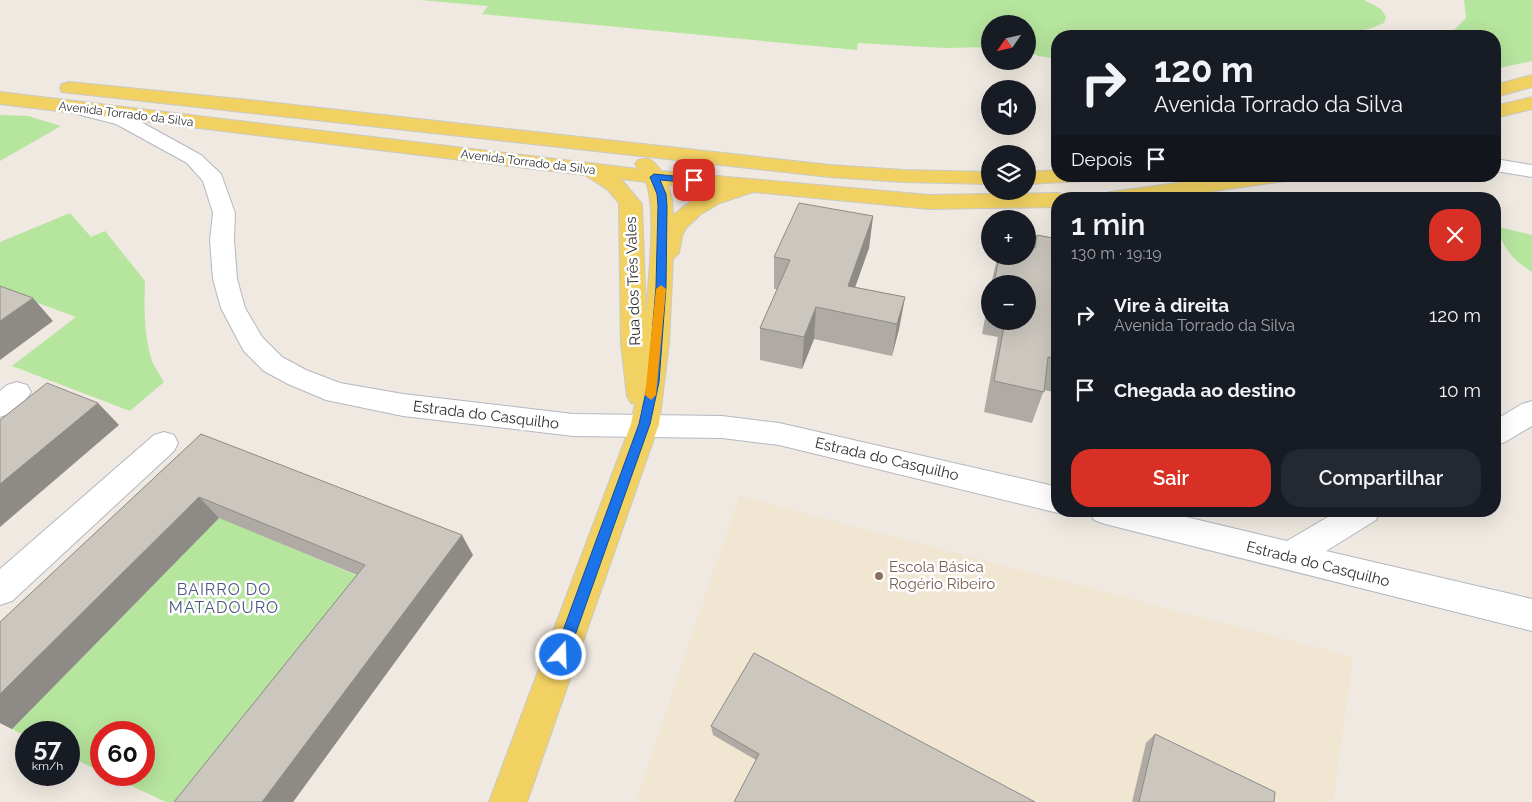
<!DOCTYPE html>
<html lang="pt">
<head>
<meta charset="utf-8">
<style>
	:root { --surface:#171b24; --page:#242831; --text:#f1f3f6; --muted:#9ea1a6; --accent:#d93025 }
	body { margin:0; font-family:Raleway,sans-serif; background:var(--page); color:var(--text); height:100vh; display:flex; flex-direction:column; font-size:19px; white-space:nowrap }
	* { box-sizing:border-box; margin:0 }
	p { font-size:16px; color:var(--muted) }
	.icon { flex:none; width:28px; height:28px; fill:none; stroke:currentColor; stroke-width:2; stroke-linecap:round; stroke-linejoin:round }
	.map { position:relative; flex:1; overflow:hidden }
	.panel { position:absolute; left:1051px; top:192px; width:450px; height:325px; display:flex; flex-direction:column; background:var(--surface); border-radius:20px; box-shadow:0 5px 20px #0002 }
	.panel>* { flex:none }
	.top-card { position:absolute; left:1051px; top:30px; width:450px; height:152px; border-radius:20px; box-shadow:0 5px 20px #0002; background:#171b24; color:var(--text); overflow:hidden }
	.needle { width:32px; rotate:236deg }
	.fabs { position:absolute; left:981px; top:15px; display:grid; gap:10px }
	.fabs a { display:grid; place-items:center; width:55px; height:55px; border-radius:50%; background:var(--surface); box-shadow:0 5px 20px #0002; font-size:25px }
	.speed { position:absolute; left:15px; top:721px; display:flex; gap:10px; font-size:25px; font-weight:700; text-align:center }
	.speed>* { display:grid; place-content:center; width:65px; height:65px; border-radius:50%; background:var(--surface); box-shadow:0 5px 20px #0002; line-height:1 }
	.speed small { font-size:12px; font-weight:400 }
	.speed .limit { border:8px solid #d22; background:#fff; color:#111 }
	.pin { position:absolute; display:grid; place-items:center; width:42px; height:42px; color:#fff; margin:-21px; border-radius:10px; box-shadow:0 2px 8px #0006 }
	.me { position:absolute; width:55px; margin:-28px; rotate:20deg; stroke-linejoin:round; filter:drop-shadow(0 0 4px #0008) }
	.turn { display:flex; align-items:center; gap:18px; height:105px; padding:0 20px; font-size:22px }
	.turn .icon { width:65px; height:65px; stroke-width:2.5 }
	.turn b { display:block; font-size:35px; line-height:42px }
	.then { display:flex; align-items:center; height:48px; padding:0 20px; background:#0003; gap:10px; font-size:19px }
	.round { display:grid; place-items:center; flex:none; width:52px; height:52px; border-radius:20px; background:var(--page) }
	.head { display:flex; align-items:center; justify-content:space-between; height:85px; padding:0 20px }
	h1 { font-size:30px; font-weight:600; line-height:38px }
	.button { display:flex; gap:10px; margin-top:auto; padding:10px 20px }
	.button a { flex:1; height:58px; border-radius:20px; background:var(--accent); color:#fff; font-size:20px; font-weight:600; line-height:58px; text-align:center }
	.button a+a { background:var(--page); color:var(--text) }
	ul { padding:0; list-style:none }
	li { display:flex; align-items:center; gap:15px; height:75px; padding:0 20px }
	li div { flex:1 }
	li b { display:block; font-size:19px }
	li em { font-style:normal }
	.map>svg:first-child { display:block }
	.education { fill:#f0e6d1 }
	.green { fill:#b6e59e }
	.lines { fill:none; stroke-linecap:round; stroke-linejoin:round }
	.minor-casing { stroke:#b4b7c1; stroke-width:2 }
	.major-casing { stroke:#c9c9c9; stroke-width:2 }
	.minor { fill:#fff; fill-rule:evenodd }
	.major { fill:#f2d163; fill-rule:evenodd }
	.wall { fill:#afaba4 }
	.shaded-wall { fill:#8e8b86 }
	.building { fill:#cbc7bf; stroke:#8e8b86 }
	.route { fill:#1a73e8; stroke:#114b97 }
	.slow { fill:#f59e0b }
	.education-dot { fill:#8d6e63; stroke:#fff; stroke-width:2 }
	.labels { text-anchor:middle; stroke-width:5; stroke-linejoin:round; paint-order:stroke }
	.far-street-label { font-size:12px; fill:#2e2e2e; stroke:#fff }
	.street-label { font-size:15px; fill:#2e2e2e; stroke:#fff }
	.education-label { font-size:15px; fill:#785e54; stroke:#fff; text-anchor:start }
	.neighbourhood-label { font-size:16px; letter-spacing:1px; fill:#4d5680; stroke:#fff }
</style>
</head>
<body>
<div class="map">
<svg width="1532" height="802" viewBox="0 0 1532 802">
	<rect width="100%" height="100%" fill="#efe9e1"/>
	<path class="education" d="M 739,496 L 1353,657 L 1333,802 L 636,802 Z"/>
	<g class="green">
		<path d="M 420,0 L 1364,0 L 1381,9 L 1386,17 L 1384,23 L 1369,29 L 1324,36 L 1058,36 L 1057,59 L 1038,56 L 1028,50 L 1028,24 L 990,24 L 990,47 L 944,48 L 858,43 L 857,50 L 482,14 L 488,6 Z"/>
		<path d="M 1464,0 L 1532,0 L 1532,61 L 1495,69 L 1495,36 L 1448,36 L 1466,18 Z"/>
		<path d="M 0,115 L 28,116 L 61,126 L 0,161 Z"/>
		<path d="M 70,213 L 91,237 L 105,231 L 145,281 C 144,307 144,336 152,361 C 155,368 160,375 164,382 L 130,411 L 12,366 L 76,317 L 0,289 L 0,242 Z"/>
		<path d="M 1495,226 L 1532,235 L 1532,272 C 1510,258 1506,250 1495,226 Z"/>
		<path d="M 219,517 L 379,585 L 210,802 L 166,802 L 108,775 L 144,775 L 144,732 L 101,732 L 101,772 L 69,756 L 69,732 L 26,732 L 26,736 L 12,729 Z"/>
	</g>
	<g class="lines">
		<g class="minor-casing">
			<g id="minor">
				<path d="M 76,102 L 130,116 L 201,155 L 221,174 L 235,213 L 234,240 L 237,279 L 245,308 L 262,337 L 282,357 L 306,370 L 340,383 L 403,394 L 573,414 L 722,416 L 779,423 L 1058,487 L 1058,511 L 1062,511 L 1058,513 L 779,445 L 722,438 L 573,436 L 403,416 L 326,400 L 288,384 L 264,371 L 244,351 L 240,344 L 221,308 L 213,279 L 210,240 L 213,213 L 203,181 L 187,163 L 116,124 L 69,112 L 66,108 L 69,104 Z"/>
				<path d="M 1495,159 L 1532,165 L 1532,177 L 1495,171 Z"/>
				<path d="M 17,382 L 27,385 L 31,392 C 24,404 13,413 0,417 L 0,391 L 7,385 Z"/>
				<path d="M 1532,401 L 1532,426 L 1505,442 L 1495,445 L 1495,420 L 1522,404 Z"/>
				<path d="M 164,432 L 174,435 L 178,443 L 174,451 L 12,601 L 0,605 L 0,569 L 154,435 Z"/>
				<path d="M 1090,511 L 1161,511 L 1287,541 L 1338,511 L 1380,511 L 1376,520 L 1326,551 L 1532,599 L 1532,631 L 1105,524 L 1094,520 Z"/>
			</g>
		</g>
		<g class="major-casing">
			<g id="major">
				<path d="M 1532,75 L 1532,87 L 1495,97 L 1495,85 Z"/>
				<path d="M 69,82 L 249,100 L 830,165 L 903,170 L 990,172 L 990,184 L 903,182 L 830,177 L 62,92 L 60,88 L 62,84 Z"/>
				<path d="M 0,92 L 638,169 L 635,164 L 638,160 C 650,156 654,161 661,171 L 929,195 L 1058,193 L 1066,195 L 1068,199 L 1058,199 L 1058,207 L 929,209 L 753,192 L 720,203 L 701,214 L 686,228 L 682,236 L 679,253 L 673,259 L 669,343 L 659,424 L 527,802 L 489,802 L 631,424 L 635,404 L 631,403 L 627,396 L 621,344 L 619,203 L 608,190 L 585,175 L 0,104 ZM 621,179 L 646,182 C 657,213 648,280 646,314 L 642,204 ZM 668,185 L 716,189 L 695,198 L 673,215 L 672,200 Z"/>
				<path d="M 1532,97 L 1532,109 L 1495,118 L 1495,106 Z"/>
				<path d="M 1058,170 L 1058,176 L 1083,176 L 1081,181 L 1028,184 L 1028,172 Z"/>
				<path d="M 1229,176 L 1288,176 L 1286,181 L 1278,182 L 1160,199 L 1099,199 L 1102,194 L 1110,192 Z"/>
			</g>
		</g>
		<use href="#minor" class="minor"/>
		<use href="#major" class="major"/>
	</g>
	<g class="wall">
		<path d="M 873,216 L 869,248 L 855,287 L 905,297 L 899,329 L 892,356 L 814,339 L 802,369 L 760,360 L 760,328 L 777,289 L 774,289 L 774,257 Z"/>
		<path d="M 1037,235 L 1058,239 L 1058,393 L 1044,390 L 1032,423 L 984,412 L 998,337 L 982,334 L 990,291 L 990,321 L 1028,321 L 1028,284 L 991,284 L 998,256 L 1028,256 L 1033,248 Z"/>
		<path d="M 201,434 L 473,555 L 293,802 L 174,802 L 357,575 L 219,518 L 12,729 L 0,723 L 0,622 Z"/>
		<path d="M 711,726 L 1035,802 L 756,760 L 713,735 Z"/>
		<path d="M 1155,734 L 1274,802 L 1132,802 L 1146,743 Z"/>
	</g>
	<g class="shaded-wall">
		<path d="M 873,216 L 869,248 L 846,313 L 848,286 Z"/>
		<path d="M 905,297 L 899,329 L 892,356 L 897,324 Z"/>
		<path d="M 33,298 L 53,321 L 0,360 L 0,321 Z"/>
		<path d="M 816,307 L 814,339 L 802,369 L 804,337 Z"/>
		<path d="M 98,403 L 119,425 L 0,527 L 0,484 Z"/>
		<path d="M 199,497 L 219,518 L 12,729 L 0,723 L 0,694 Z"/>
		<path d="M 462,535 L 473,555 L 293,802 L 262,802 Z"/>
	</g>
	<g class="building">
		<path d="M 799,203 L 873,216 L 848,286 L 905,297 L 897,324 L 816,307 L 804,337 L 760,328 L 790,260 L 774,257 Z"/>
		<path d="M 1037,235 L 1058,239 L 1058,359 L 1048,357 L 1044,392 L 994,381 L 1005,321 L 1028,321 L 1028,284 L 994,284 L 999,256 L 1028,256 L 1028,247 L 1035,248 Z"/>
		<path d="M 0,286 L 33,298 L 0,321 Z"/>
		<path d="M 47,383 L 98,403 L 0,484 L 0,420 Z"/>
		<path d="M 201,434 L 462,535 L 262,802 L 174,802 L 365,565 L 199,497 L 0,694 L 0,622 Z"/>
		<path d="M 754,653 L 1035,802 L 734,802 L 759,754 L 711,726 Z"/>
		<path d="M 1155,734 L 1275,792 L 1274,802 L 1139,802 Z"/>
	</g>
	<path class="route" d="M 654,174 L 694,178 L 698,180 L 694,183 L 660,180 L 666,194 L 667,206 L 666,287 L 659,382 L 650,424 L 568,655 L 566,660 L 561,662 L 556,660 L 554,655 L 639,424 L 648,382 L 656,287 L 658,206 L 657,194 L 650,177 Z"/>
	<path class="slow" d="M 661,285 L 666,289 L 656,395 L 651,400 L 645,395 L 656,289 Z"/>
	<circle class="education-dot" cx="879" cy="576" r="5"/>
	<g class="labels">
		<g class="far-street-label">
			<text transform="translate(126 114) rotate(7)" y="4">Avenida Torrado da Silva</text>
			<text transform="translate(528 162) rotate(7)" y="4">Avenida Torrado da Silva</text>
		</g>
		<g class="street-label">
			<text transform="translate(633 281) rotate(-92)" y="5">Rua dos Três Vales</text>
			<text transform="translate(486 415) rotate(7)" y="5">Estrada do Casquilho</text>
			<text transform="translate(887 459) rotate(13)" y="5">Estrada do Casquilho</text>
			<text transform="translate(1318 564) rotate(14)" y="5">Estrada do Casquilho</text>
		</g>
		<g class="education-label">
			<text x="889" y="572">Escola Básica<tspan x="889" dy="17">Rogério Ribeiro</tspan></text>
		</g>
		<g class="neighbourhood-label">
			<text x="224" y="595">BAIRRO DO<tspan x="224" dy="18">MATADOURO</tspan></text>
		</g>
	</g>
</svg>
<div class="fabs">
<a><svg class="needle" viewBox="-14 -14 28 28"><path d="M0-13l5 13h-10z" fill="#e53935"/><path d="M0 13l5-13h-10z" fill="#9ea1a6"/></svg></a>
<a><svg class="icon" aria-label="sound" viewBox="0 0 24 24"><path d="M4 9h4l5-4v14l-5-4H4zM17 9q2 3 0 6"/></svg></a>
<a><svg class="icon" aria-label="layers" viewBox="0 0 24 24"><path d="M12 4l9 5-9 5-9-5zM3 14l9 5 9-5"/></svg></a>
<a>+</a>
<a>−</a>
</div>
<div class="speed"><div>57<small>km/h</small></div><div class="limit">60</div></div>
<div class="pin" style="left:694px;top:180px;background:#d93025"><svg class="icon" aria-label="arrive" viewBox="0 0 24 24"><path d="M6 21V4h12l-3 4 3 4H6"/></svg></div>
<svg class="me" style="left:561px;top:655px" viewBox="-20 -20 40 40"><circle r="17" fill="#1a73e8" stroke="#fff" stroke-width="3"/><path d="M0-11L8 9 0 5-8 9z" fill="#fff"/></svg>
<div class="top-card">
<div class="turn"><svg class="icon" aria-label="right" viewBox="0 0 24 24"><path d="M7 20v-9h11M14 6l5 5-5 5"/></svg><div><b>120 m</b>Avenida Torrado da Silva</div></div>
<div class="then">Depois<svg class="icon" aria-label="arrive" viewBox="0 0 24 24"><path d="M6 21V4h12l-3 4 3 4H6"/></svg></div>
</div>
<section class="panel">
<div class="head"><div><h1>1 min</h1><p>130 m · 19:19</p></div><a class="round" style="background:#d93025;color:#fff"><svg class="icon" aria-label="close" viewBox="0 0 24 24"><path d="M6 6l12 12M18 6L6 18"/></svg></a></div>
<ul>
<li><svg class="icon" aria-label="right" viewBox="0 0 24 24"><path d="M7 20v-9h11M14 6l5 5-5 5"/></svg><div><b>Vire à direita</b><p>Avenida Torrado da Silva</p></div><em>120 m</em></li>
<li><svg class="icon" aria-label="arrive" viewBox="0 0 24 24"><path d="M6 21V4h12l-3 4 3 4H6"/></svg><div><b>Chegada ao destino</b></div><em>10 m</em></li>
</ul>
<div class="button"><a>Sair</a><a>Compartilhar</a></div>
</section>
</div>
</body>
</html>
